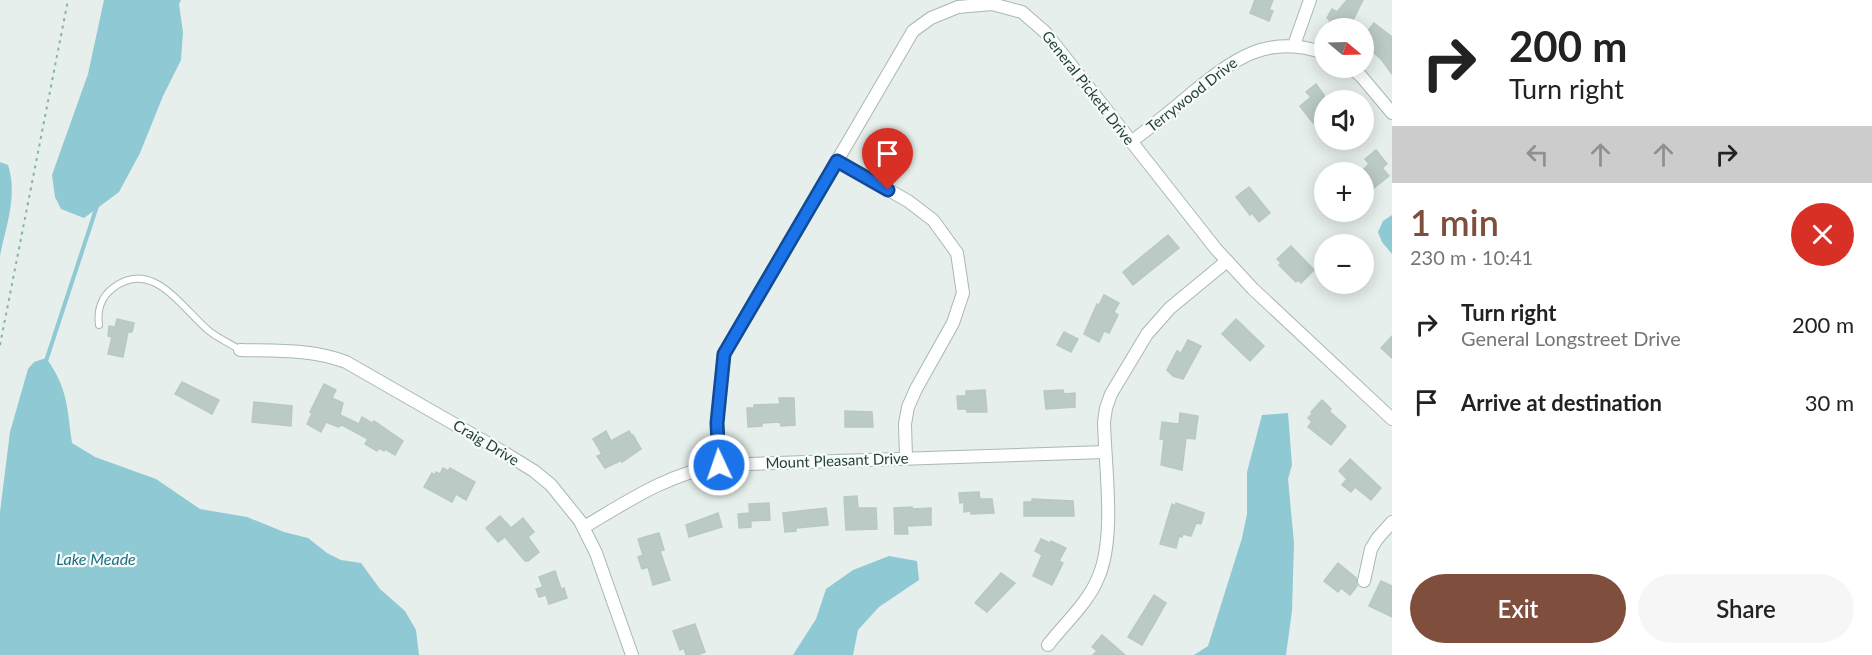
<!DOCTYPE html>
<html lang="en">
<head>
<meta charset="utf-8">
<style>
	:root { --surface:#fff; --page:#f6f6f6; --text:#222; --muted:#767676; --accent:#804e3d }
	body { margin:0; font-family:Lato,sans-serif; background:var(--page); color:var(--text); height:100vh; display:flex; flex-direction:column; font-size:22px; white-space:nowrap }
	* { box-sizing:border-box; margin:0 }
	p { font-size:20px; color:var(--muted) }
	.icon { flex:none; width:33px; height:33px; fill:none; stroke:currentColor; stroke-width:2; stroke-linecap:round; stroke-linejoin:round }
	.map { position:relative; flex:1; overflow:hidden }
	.details { display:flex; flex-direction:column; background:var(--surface); width:480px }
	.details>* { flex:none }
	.guide { background:#fff; color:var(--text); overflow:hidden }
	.needle { width:39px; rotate:109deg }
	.controls { position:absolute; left:1314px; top:18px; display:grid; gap:12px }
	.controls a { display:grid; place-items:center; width:60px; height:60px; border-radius:50%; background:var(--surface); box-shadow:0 3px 15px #0003; font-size:30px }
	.pin { position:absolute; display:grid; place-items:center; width:51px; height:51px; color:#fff; margin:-62px -26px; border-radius:50% 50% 50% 0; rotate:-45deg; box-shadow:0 0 6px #0007 }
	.pin .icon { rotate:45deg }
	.me { position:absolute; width:66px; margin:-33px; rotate:357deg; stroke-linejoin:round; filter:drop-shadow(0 0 4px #0008) }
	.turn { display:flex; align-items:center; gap:21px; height:126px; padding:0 18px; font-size:27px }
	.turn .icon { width:78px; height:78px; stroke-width:2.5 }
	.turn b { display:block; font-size:42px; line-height:51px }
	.lanes { display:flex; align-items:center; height:57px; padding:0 18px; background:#0003; justify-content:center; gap:30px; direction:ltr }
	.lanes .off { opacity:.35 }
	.round { display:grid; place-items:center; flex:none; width:63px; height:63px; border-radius:32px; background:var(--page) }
	.head { display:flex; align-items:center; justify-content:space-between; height:102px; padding:0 18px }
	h1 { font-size:36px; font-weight:600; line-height:45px; color:var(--accent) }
	.button { display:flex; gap:12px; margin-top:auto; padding:12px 18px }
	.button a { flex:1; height:69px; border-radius:36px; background:var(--accent); color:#fff; font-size:24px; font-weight:600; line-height:69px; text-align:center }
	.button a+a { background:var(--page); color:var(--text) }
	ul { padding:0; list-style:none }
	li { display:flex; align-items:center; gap:18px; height:78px; padding:0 18px }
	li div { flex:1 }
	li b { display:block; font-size:22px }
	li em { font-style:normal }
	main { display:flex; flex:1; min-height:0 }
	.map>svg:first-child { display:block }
	.water { fill:#8ec9d4 }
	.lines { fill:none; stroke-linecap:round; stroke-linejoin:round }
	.stream { stroke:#8ec9d4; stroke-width:4 }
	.building { fill:#bbcac4; stroke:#b8c9c2; stroke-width:1.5 }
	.lane-casing { stroke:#a8b8b2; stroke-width:8 }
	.street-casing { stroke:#a8b8b2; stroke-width:14 }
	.path { stroke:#86b3a5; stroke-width:2; stroke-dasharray:3 4.5; stroke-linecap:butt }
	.lane { stroke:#fff; stroke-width:6 }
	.street { stroke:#fff; stroke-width:12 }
	.route-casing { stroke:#114b97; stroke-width:15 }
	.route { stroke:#1a73e8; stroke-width:10 }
	.labels { text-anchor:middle; stroke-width:4.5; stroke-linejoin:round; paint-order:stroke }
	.street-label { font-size:15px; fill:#24423a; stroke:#f7fbf9 }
	.water-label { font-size:16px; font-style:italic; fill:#1c6f80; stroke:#f7fbf9 }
</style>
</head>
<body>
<main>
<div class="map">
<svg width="1392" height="655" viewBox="0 0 1392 655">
	<rect width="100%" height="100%" fill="#e6efeb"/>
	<g class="water">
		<path d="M 104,0 L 181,0 L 179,4 L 183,32 L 181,60 L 163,96 L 140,153 L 119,192 L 84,218 L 61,209 L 55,197 L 52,175 L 88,74 Z"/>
		<path d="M 0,162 L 8,165 C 18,195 6,226 0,256 Z"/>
		<path d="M 1392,215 L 1392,254 L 1382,242 L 1378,232 L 1383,221 Z"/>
		<path d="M 46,358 C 68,388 67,408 72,443 L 95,457 L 156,479 L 200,509 L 247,517 L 284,532 L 308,538 L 327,553 L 341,560 L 361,563 L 380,589 L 405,611 L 416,630 L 419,655 L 0,655 L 0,512 L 10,432 L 28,369 L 34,362 Z"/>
		<path d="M 1288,413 L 1292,465 L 1288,479 L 1294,543 L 1292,611 L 1286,655 L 1194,655 L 1208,646 L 1242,538 L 1247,514 L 1247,472 L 1262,415 Z"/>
		<path d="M 889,556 L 917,561 L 919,580 L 879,607 L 858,630 L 853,655 L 793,655 L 816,619 L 826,589 L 853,570 Z"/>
	</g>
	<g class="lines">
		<path class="stream" d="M 46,361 L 97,206"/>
	</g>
	<g class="building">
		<path d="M 1255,0 L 1273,0 L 1269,10 L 1273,11 L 1269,21 L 1250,13 Z"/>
		<path d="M 1347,0 L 1363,0 L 1349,28 L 1326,28 L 1330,20 L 1327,18 L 1332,9 L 1337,12 Z"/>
		<path d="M 1374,23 L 1392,37 L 1392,74 L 1381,59 L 1364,45 L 1364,36 Z"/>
		<path d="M 1316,84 L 1324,95 L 1324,113 L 1313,123 L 1300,106 L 1311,97 L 1306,92 Z"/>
		<path d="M 1376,150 L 1387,164 L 1382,168 L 1389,176 L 1364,196 L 1364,169 L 1369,164 L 1365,159 Z"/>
		<path d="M 1249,187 L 1270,213 L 1259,222 L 1252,213 L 1250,215 L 1236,197 Z"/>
		<path d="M 1168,235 L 1179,248 L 1133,285 L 1123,272 Z"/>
		<path d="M 1291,246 L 1314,270 L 1301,283 L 1298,280 L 1296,282 L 1279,265 L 1281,263 L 1277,259 Z"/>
		<path d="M 1104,295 L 1119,303 L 1114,312 L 1118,315 L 1109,333 L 1104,331 L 1099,342 L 1084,334 L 1097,304 L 1099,305 Z"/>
		<path d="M 117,319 L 134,323 L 132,332 L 128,332 L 123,357 L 108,354 L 112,337 L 108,336 L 109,326 L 115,327 Z"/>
		<path d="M 1236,319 L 1264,346 L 1250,361 L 1222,334 Z"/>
		<path d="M 1064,332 L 1078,339 L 1071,352 L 1057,345 Z"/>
		<path d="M 1392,336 L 1392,358 L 1381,348 Z"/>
		<path d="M 1188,340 L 1201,346 L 1183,379 L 1173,376 L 1167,370 L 1177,351 L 1181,353 Z"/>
		<path d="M 182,382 L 219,400 L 212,414 L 175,394 Z"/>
		<path d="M 324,384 L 336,390 L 332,398 L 343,403 L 340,415 L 359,424 L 362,417 L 372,423 L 374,421 L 403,441 L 395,455 L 385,449 L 384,451 L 379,448 L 377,451 L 365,444 L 368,439 L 342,425 L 338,427 L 326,422 L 321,432 L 307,424 L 312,413 L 310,412 Z"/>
		<path d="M 985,390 L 987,412 L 967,412 L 967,409 L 958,409 L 957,396 L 966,396 L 966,391 Z"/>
		<path d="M 1063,390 L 1064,394 L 1075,393 L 1075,407 L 1046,409 L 1044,391 Z"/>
		<path d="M 779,398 L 794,398 L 795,425 L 781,426 L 780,422 L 762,423 L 762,426 L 748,427 L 747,408 L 754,408 L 754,405 L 780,404 Z"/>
		<path d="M 1322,400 L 1331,409 L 1329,411 L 1346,426 L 1331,445 L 1308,427 L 1312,422 L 1308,418 L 1313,413 L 1311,412 Z"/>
		<path d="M 254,402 L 292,406 L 291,426 L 252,422 Z"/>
		<path d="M 845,411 L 872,412 L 873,427 L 845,427 Z"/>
		<path d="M 1180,413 L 1198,416 L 1195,439 L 1186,438 L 1182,470 L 1161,465 L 1164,440 L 1160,439 L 1162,422 L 1179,424 Z"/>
		<path d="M 606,431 L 611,441 L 629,431 L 632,436 L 633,435 L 641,449 L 622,462 L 622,460 L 605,468 L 597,456 L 602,454 L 593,439 Z"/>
		<path d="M 1350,459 L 1381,488 L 1371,500 L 1355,487 L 1351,492 L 1342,485 L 1347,479 L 1339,471 Z"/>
		<path d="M 443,468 L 448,471 L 450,468 L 475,482 L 466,500 L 456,494 L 452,502 L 424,487 L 432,473 L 435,475 L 436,472 L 440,474 Z"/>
		<path d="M 979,492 L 980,499 L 992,499 L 994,513 L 971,514 L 971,511 L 964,512 L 964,502 L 960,503 L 959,493 Z"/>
		<path d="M 857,496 L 858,508 L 876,508 L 877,529 L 846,530 L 844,497 Z"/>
		<path d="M 1032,499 L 1073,501 L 1074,516 L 1024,516 L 1024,502 L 1032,502 Z"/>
		<path d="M 769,503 L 770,520 L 750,521 L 749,504 Z"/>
		<path d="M 1176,503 L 1204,513 L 1201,524 L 1196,523 L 1191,536 L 1183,534 L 1182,537 L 1179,536 L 1176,548 L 1160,544 L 1172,504 L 1176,506 Z"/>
		<path d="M 912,507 L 912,509 L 931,508 L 931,525 L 907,526 L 908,534 L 895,534 L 894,508 Z"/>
		<path d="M 826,508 L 828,525 L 796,528 L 796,531 L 785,532 L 783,513 Z"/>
		<path d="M 718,513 L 722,527 L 689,537 L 686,525 Z"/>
		<path d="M 750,513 L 751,527 L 739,528 L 738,514 Z"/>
		<path d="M 500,516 L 511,528 L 523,518 L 534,532 L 528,537 L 539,552 L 528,561 L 525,561 L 505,537 L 498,542 L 486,528 Z"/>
		<path d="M 659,533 L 664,550 L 660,551 L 670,580 L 653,585 L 648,567 L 642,569 L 638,557 L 643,555 L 638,539 Z"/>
		<path d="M 1041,539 L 1050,543 L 1051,541 L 1066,548 L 1059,561 L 1063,563 L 1052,585 L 1033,576 L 1042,555 L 1035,551 Z"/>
		<path d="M 1338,563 L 1356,578 L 1357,586 L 1350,595 L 1341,588 L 1338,592 L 1324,581 Z"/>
		<path d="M 555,571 L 561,589 L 564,588 L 567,598 L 549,604 L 546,595 L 539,597 L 536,589 L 543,587 L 539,577 Z"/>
		<path d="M 1001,573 L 1015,583 L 987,612 L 975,603 Z"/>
		<path d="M 1381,581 L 1392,586 L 1392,617 L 1369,606 Z"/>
		<path d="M 1154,595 L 1166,603 L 1142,645 L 1128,637 Z"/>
		<path d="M 695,624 L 705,652 L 697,655 L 686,655 L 684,648 L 680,650 L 673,631 Z"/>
		<path d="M 1102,635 L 1125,655 L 1093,655 L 1097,651 L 1092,647 Z"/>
	</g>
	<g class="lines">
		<g class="lane-casing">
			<path id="lane" d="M 99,325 C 97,311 101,297 113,288 C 152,258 181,307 208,330 C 217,338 230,343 240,350"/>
		</g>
		<g class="street-casing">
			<g id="street">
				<path d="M 1294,45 L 1310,0"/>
				<path d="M 1351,68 L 1361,76 L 1392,113"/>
				<path d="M 1131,142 C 1152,126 1172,110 1192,93 C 1234,59 1268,33 1324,53"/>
				<path d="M 837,161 L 908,201 L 933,220 L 957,253 L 963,293 L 953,323 L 916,389 L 908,407 L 905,424 L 906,458"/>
				<path d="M 240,350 C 276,351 312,349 346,362 L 503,452 L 534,471 L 551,485 L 580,521 L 596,553 L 632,655"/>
				<path d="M 719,465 L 717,423 L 724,354 L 913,31 L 931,18 L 958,7 L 992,4 L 1022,12 L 1045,32 L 1216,249 L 1253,289 L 1392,419"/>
				<path d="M 584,527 C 630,500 666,475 719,465 L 1105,452"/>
				<path d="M 1364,581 L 1371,549 L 1377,539 L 1392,522"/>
				<path d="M 1048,645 C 1064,624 1088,603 1098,578 C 1116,538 1105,467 1104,422 L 1106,408 L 1111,394 L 1147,334 L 1170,308 L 1227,261"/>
			</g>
		</g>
		<path class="path" d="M 0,345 L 68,0"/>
		<use href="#lane" class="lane"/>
		<use href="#street" class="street"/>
	</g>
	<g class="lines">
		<g class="route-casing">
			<path id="route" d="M 719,465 L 717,423 L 724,354 L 837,161 L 888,190"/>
		</g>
		<use href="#route" class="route"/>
	</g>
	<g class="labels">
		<g class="street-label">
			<text transform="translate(1088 88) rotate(52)" y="5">General Pickett Drive</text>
			<text transform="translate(1192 95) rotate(-38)" y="5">Terrywood Drive</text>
			<text transform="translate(486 443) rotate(31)" y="5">Craig Drive</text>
			<text transform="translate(837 461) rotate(-2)" y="5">Mount Pleasant Drive</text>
		</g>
		<g class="water-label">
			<text x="96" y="565">Lake Meade</text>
		</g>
	</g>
</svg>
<div class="controls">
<a><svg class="needle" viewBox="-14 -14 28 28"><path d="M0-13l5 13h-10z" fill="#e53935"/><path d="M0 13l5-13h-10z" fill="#767676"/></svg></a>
<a><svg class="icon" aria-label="sound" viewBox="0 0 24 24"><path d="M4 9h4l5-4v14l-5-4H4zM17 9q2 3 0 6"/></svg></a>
<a>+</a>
<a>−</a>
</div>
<div class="pin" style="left:888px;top:190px;background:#d93025"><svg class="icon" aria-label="arrive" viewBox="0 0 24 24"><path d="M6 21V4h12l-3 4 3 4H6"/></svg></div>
<svg class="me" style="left:719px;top:465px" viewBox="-20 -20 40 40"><circle r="17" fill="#1a73e8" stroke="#fff" stroke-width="3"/><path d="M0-11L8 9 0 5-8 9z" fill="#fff"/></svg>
</div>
<section class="details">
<div class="guide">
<div class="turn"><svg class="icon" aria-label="right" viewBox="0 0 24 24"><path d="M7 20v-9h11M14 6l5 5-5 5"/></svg><div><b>200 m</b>Turn right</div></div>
<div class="lanes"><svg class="icon off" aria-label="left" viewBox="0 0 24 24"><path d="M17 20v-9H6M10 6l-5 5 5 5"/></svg><svg class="icon off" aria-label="ahead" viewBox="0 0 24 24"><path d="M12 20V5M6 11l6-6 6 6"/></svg><svg class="icon off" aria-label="ahead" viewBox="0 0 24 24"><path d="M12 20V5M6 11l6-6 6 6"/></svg><svg class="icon" aria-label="right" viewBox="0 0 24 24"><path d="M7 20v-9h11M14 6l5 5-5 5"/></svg></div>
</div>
<div class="head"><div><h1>1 min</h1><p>230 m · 10:41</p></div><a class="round" style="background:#d93025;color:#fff"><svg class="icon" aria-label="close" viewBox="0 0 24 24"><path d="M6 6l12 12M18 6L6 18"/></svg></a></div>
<ul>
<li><svg class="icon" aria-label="right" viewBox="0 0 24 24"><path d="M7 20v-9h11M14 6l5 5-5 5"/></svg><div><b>Turn right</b><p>General Longstreet Drive</p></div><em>200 m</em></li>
<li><svg class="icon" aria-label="arrive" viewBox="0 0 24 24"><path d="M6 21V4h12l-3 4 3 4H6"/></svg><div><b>Arrive at destination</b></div><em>30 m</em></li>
</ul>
<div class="button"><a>Exit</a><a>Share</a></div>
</section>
</main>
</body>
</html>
